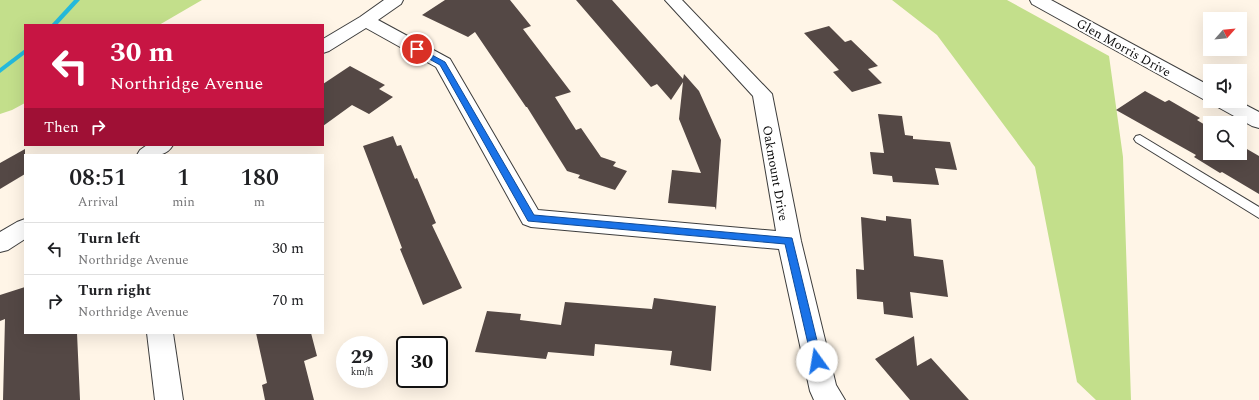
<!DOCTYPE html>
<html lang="en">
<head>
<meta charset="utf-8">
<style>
	:root { --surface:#fff; --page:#f6f6f6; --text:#202124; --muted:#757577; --line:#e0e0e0 }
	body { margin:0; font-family:Spectral,serif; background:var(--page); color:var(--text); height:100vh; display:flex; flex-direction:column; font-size:15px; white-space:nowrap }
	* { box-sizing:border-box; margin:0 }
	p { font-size:13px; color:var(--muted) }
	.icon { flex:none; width:22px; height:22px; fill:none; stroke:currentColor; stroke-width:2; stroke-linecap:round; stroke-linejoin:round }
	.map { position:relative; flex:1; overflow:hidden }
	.panel { position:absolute; left:24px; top:154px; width:300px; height:180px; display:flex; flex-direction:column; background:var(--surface); border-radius:0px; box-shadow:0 4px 16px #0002 }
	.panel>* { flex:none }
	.banner { position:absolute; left:24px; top:24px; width:300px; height:122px; border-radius:0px; box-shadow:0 4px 16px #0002; background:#c71543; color:#fff; overflow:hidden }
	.needle { width:26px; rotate:63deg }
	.buttons { position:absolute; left:1203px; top:12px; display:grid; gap:8px }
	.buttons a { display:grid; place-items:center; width:44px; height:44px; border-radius:0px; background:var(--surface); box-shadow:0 4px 16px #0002; font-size:20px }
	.speed { position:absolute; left:336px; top:336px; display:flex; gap:8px; font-size:20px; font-weight:700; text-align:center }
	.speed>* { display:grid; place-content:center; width:52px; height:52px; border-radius:50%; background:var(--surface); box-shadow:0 4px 16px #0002; line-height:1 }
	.speed small { font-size:10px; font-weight:400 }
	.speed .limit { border:2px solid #111; border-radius:6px; background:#fff; color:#111 }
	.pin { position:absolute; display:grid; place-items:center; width:34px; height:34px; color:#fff; margin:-17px; border:2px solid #fff; border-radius:50%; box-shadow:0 1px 4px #0007 }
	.me { position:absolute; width:44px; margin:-22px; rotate:347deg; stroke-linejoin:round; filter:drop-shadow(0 0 3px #0008) }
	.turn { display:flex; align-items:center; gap:14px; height:84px; padding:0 20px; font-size:18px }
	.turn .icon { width:52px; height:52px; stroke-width:2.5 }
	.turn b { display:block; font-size:28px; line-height:34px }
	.then { display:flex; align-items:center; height:38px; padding:0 20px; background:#0003; gap:8px; font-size:15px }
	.eta { display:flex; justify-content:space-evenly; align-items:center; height:68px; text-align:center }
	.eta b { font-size:24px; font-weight:600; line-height:28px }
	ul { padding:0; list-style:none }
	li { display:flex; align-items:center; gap:12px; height:52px; padding:0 20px; border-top:1px solid var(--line) }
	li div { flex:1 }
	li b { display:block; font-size:15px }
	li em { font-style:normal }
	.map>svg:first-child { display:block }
	.forest { fill:#c3df8b }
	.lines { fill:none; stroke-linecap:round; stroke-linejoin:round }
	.stream { fill:#25b9db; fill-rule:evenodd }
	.building { fill:#544845 }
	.service-casing { stroke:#3d3d3d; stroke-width:2 }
	.minor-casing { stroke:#3d3d3d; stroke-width:2 }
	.service { fill:#fff; fill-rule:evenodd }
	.minor { fill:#fff; fill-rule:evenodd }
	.route { fill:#1a73e8; stroke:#114b97 }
	.labels { text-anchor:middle; stroke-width:4; stroke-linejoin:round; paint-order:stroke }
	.street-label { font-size:13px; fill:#0a0a0a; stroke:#fff }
</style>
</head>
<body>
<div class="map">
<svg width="1259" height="400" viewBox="0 0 1259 400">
	<rect width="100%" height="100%" fill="#fff5e7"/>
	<g class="forest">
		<path d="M 0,0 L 202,0 L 159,25 L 25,25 L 25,103 L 12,110 L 0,114 Z"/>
		<path d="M 892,0 L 1007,0 L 1109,56 L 1123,157 L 1131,400 L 1096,400 L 1077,382 L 1035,167 L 937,35 Z"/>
	</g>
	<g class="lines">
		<g class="stream">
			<path d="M 74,0 L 80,0 L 57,25 L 51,25 Z"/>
			<path d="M 25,49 L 25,54 L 0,73 L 0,68 Z"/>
		</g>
	</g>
	<g class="building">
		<path d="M 445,0 L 510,0 L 531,26 L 523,29 L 571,92 L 555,97 L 576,130 L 581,128 L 601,157 L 616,162 L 613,166 L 627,171 L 615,190 L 578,178 L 580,175 L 567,171 L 527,107 L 526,107 L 475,32 L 468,37 L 422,15 Z"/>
		<path d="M 576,0 L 612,0 L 683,79 L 684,74 L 699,91 L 721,140 L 716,210 L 715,207 L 668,203 L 672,170 L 701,173 L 679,119 L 683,82 L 671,100 L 657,84 L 651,87 Z"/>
		<path d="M 829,26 L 845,42 L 851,40 L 878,66 L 868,69 L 882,83 L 852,92 L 833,72 L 839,70 L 804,33 Z"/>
		<path d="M 350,66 L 385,85 L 379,89 L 393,97 L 369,114 L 352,105 L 323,126 L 323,84 Z"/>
		<path d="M 1145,91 L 1165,102 L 1169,100 L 1200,118 L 1197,120 L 1210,128 L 1210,153 L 1240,153 L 1240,145 L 1259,156 L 1259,194 L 1222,172 L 1220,173 L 1194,157 L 1196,155 L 1116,110 Z"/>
		<path d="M 878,114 L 902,116 L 905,135 L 913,136 L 913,139 L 950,142 L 957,170 L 935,168 L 939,185 L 893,182 L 892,176 L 873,174 L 870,152 L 884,153 Z"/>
		<path d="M 393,136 L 397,146 L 401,145 L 415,179 L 417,178 L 436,223 L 432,225 L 462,288 L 423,305 L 400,249 L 402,248 L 363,146 Z"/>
		<path d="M 25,149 L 25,174 L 0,189 L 0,163 Z"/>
		<path d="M 886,216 L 911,219 L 914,256 L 943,260 L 948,297 L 910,292 L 913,318 L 884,314 L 883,302 L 857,299 L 856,269 L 864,270 L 861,217 L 886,221 Z"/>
		<path d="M 25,287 L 25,333 L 77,333 L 80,400 L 3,400 L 5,319 L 0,321 L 0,295 Z"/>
		<path d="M 654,298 L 716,306 L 711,371 L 670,365 L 672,351 L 595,344 L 594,356 L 548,352 L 546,359 L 475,352 L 487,311 L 521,314 L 520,320 L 561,325 L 565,302 L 652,309 Z"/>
		<path d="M 256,333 L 311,333 L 317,356 L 304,361 L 314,400 L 265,400 L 262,385 L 267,383 Z"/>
		<path d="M 914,336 L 917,366 L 931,358 L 969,400 L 910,400 L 875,359 Z"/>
	</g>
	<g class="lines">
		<g class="service-casing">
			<path id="service" d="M 1140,135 L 1259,207 L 1259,218 L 1136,142 L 1134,139 L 1136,136 Z"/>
		</g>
		<g class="minor-casing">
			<g id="minor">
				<path d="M 384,0 L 403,0 L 401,4 L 378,20 L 450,59 L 538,210 L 776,231 L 753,96 L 665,0 L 682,0 L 772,94 L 801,241 L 836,385 L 845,400 L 814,400 L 810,391 L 779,249 L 531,227 L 523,224 L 436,67 L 366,28 L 329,51 L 323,53 L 323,39 L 360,17 Z"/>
				<path d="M 1030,0 L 1051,0 L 1210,86 L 1210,100 L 1203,99 L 1032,4 Z"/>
				<path d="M 1213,101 L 1238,101 L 1259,112 L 1259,128 L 1252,126 L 1216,106 Z"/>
				<path d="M 147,145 L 173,145 C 165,159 150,155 137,155 L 140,150 Z"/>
				<path d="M 25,219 L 25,239 L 8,250 L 0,252 L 0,232 L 17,222 Z"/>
				<path d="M 147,333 L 173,333 L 183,400 L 155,400 Z"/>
			</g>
		</g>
		<use href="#service" class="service"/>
		<use href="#minor" class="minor"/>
	</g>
	<path class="route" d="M 417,47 L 445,62 L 534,215 L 792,238 L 822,361 L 821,364 L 817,366 L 813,364 L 812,361 L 785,244 L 528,221 L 440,65 L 415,51 L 415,48 Z"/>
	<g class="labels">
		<g class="street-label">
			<text transform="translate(1124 47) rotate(29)" y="5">Glen Morris Drive</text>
			<text transform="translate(776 173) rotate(80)" y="5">Oakmount Drive</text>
		</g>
	</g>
</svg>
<div class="buttons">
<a><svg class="needle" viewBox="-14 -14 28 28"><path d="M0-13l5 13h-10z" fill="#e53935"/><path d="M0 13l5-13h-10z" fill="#757577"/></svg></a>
<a><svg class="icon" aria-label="sound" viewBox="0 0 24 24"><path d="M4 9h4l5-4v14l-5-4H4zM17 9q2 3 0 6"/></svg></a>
<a><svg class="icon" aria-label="search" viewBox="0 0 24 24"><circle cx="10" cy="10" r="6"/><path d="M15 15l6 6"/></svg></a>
</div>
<div class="speed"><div>29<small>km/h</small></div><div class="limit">30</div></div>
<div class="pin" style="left:417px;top:49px;background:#d93025"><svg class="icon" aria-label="arrive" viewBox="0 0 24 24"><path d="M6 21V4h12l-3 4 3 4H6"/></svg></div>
<svg class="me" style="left:817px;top:361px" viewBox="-20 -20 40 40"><circle r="19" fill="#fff"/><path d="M0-13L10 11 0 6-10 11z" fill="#1a73e8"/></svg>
<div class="banner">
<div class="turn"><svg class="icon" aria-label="left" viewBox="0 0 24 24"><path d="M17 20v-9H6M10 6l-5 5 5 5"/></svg><div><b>30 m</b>Northridge Avenue</div></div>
<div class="then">Then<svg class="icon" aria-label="right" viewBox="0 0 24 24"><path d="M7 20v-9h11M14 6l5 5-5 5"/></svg></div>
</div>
<section class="panel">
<div class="eta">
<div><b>08:51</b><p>Arrival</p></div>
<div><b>1</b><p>min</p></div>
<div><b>180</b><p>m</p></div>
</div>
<ul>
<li><svg class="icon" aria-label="left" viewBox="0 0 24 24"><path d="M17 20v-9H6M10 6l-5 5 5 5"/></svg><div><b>Turn left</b><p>Northridge Avenue</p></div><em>30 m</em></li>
<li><svg class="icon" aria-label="right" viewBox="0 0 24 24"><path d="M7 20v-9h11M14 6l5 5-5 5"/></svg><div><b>Turn right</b><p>Northridge Avenue</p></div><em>70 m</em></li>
</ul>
</section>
</div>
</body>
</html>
